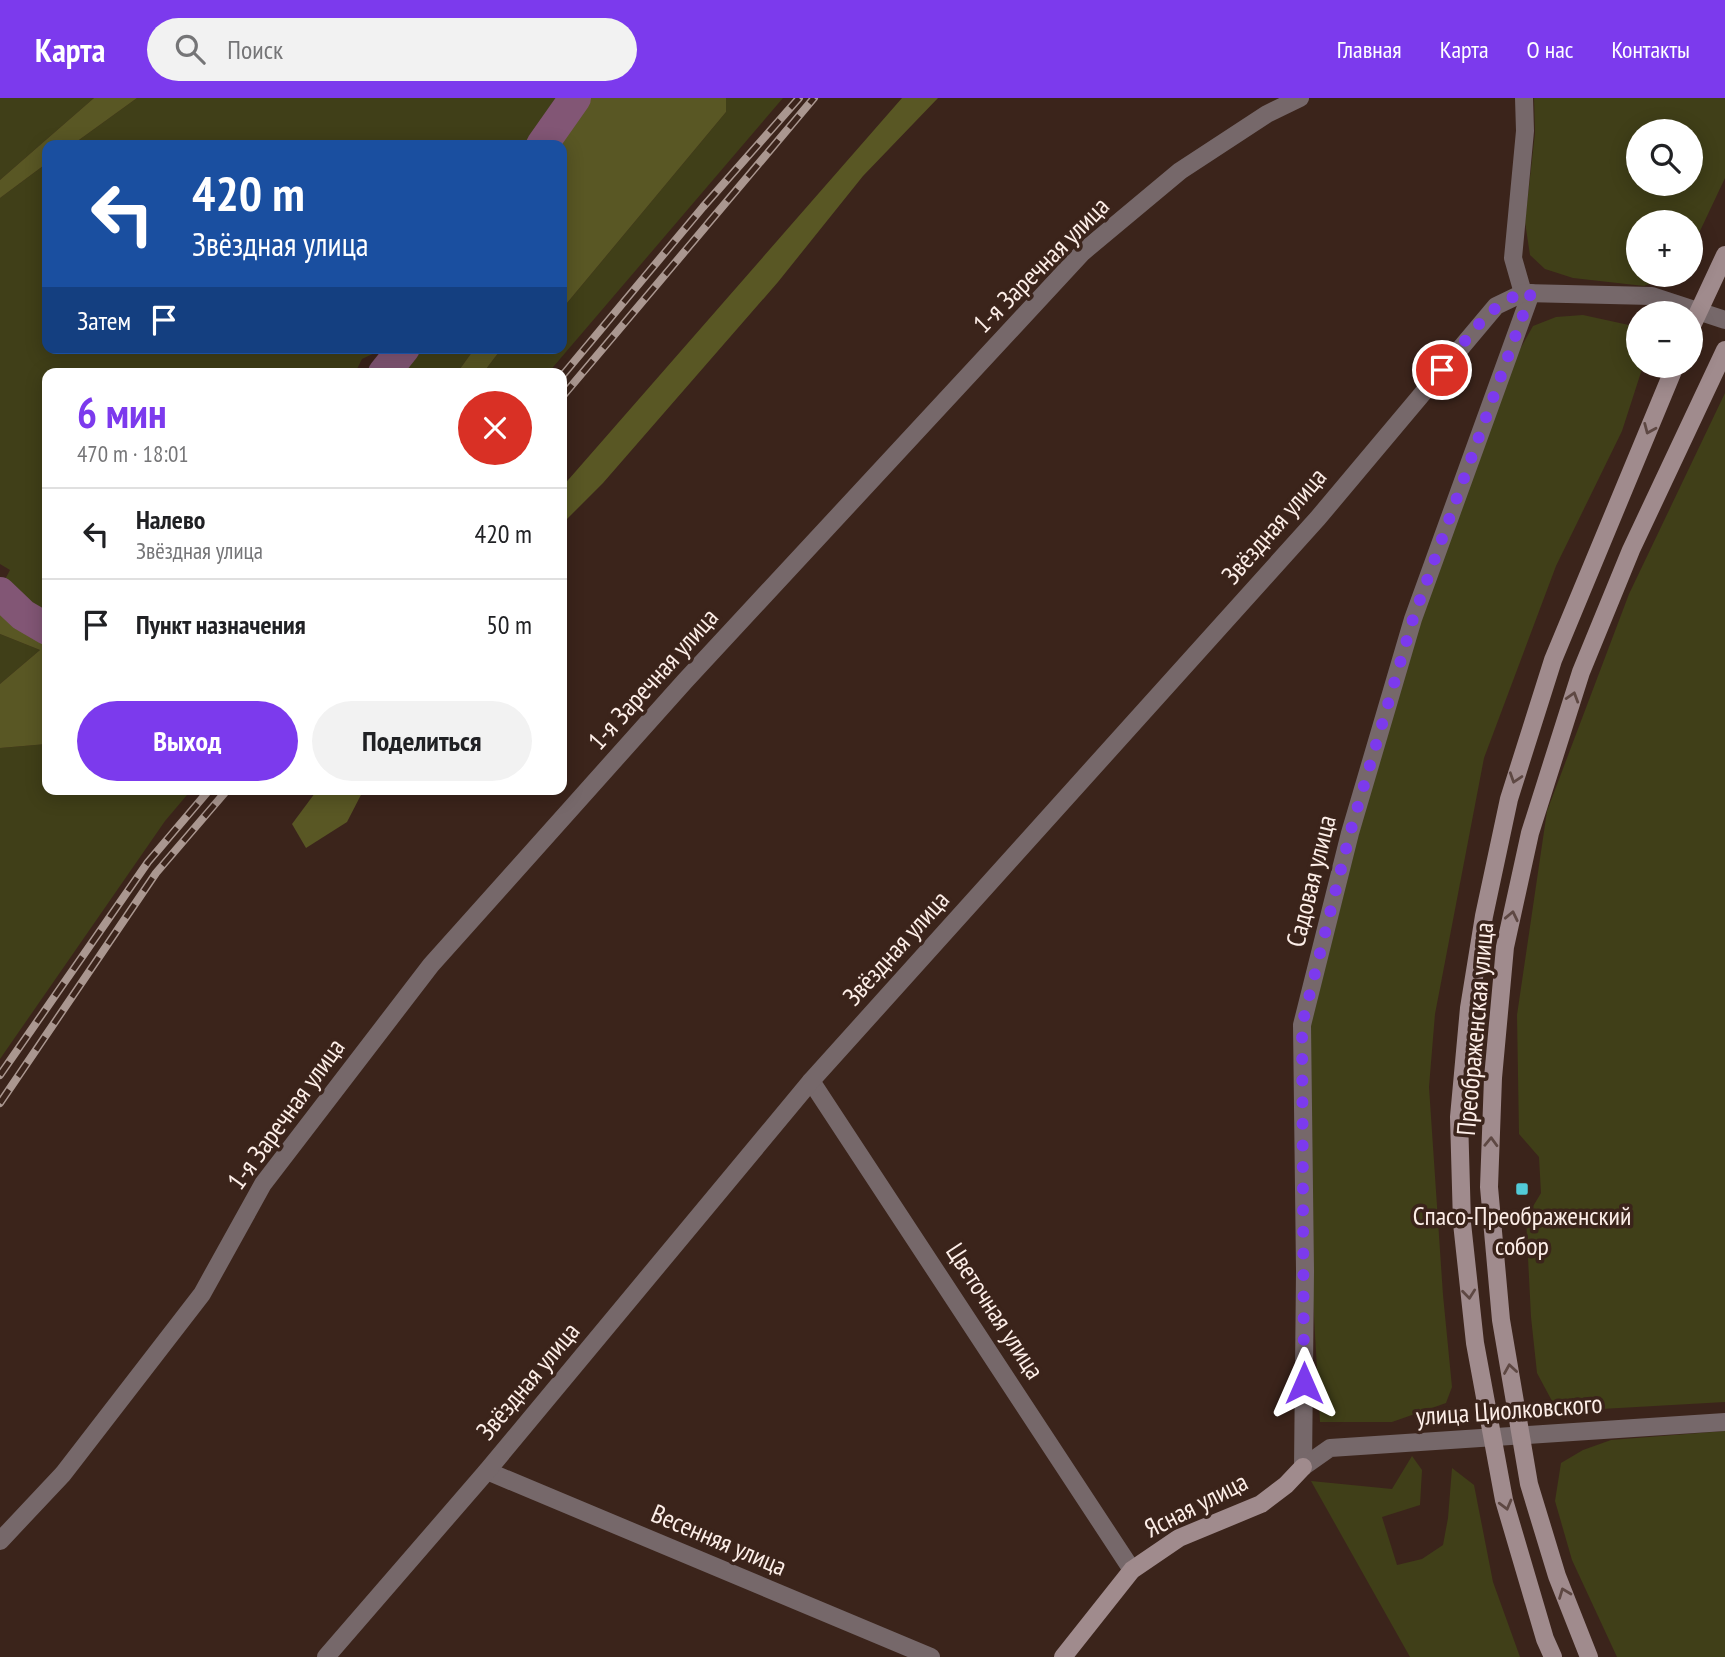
<!DOCTYPE html>
<html lang="ru">
<head>
<meta charset="utf-8">
<style>
	:root { --surface:#fff; --page:#f2f2f2; --text:#202124; --muted:#757577; --line:#e0e0e0; --accent:#7c3aed }
	body { margin:0; font-family:"PT Sans Narrow",sans-serif; background:var(--page); color:var(--text); height:100vh; display:flex; flex-direction:column; font-size:26px; white-space:nowrap }
	* { box-sizing:border-box; margin:0 }
	p { font-size:23px; color:var(--muted) }
	.icon { flex:none; width:38px; height:38px; fill:none; stroke:currentColor; stroke-width:2; stroke-linecap:round; stroke-linejoin:round }
	.map { position:relative; flex:1; overflow:hidden }
	.details { position:absolute; left:42px; top:270px; width:525px; height:427px; display:flex; flex-direction:column; background:var(--surface); border-radius:14px; box-shadow:0 4px 18px #0003 }
	.details>* { flex:none }
	.top-card { position:absolute; left:42px; top:42px; width:525px; height:214px; border-radius:14px; box-shadow:0 4px 18px #0003; background:#1a4fa0; color:#fff; overflow:hidden }
	.fabs { position:absolute; left:1626px; top:21px; display:grid; gap:14px }
	.fabs a { display:grid; place-items:center; width:77px; height:77px; border-radius:50%; background:var(--surface); box-shadow:0 4px 18px #0003; font-size:35px }
	.pin { position:absolute; display:grid; place-items:center; width:60px; height:60px; color:#fff; margin:-30px; border:4px solid #fff; border-radius:50%; box-shadow:0 2px 7px #0007 }
	.me { position:absolute; width:77px; margin:-38px; rotate:0deg; stroke-linejoin:round; filter:drop-shadow(0 0 5px #0008) }
	.turn { display:flex; align-items:center; gap:24px; height:147px; padding:0 35px; font-size:32px }
	.turn .icon { width:91px; height:91px; stroke-width:2.5 }
	.turn b { display:block; font-size:49px; line-height:60px }
	.then { display:flex; align-items:center; height:66px; padding:0 35px; background:#0003; gap:14px; font-size:26px }
	.round { display:grid; place-items:center; flex:none; width:74px; height:74px; border-radius:37px; background:var(--page) }
	.head { display:flex; align-items:center; justify-content:space-between; height:119px; padding:0 35px }
	h1 { font-size:42px; font-weight:700; line-height:52px; color:var(--accent) }
	.cta { display:flex; gap:14px; margin-top:auto; padding:14px 35px }
	.cta a { flex:1; height:80px; border-radius:42px; background:var(--accent); color:#fff; font-size:28px; font-weight:700; line-height:80px; text-align:center }
	.cta a+a { background:var(--page); color:var(--text) }
	ul { padding:0; list-style:none }
	li { display:flex; align-items:center; gap:21px; height:91px; padding:0 35px; border-top:2px solid var(--line) }
	li div { flex:1 }
	li b { display:block; font-size:26px }
	li em { font-style:normal }
	header { display:flex; align-items:center; gap:42px; box-sizing:border-box; height:98px; padding:0 35px; background:var(--accent); color:#fff }
	header strong { font-size:33px }
	nav { display:flex; gap:38px; margin-inline-start:auto; font-size:24px }
	.search { width:490px; height:63px; background:var(--page); display:flex; align-items:center; gap:18px; box-sizing:border-box; padding:0 24px; border-radius:38px; color:var(--muted); font-size:26px }
	.map>svg:first-child { display:block }
	.green { fill:#403f18; fill-rule:evenodd }
	.forest { fill:#595724 }
	.lines { fill:none; stroke-linecap:round; stroke-linejoin:round }
	.river { stroke:#825675; stroke-width:32 }
	.street { stroke:#76686a; stroke-width:18 }
	.secondary { stroke:#a08b8d; stroke-width:18 }
	.rail-casing { stroke:#aa9790; stroke-width:8 }
	.rail { stroke:#3b241b; stroke-width:5; stroke-dasharray:16; stroke-linecap:butt }
	.oneway { stroke:#5e4843 }
	.route { stroke:#7c3aed; stroke-width:12; stroke-dasharray:0 21.6 }
	.poi-dot { fill:#52cbd8; stroke:#3b241b; stroke-width:2.5 }
	.labels { text-anchor:middle; stroke-width:7; stroke-linejoin:round; paint-order:stroke }
	.street-label { font-size:26px; fill:#fdeee8; stroke:#3b241b }
	.poi-label { font-size:26px; fill:#fdeee8; stroke:#3b241b }
</style>
</head>
<body>
<header>
<strong>Карта</strong>
<div class="search"><svg class="icon" aria-label="search" viewBox="0 0 24 24"><circle cx="10" cy="10" r="6"/><path d="M15 15l6 6"/></svg>Поиск</div>
<nav><a>Главная</a><a>Карта</a><a>О нас</a><a>Контакты</a></nav>
</header>
<div class="map">
<svg width="1725" height="1559" viewBox="0 0 1725 1559">
	<rect width="100%" height="100%" fill="#3b241b"/>
	<g class="green">
		<path d="M 0,0 L 94,0 L 0,82 Z"/>
		<path d="M 137,0 L 568,0 L 535,47 L 72,47 Z"/>
		<path d="M 726,0 L 783,0 L 548,275 L 483,275 L 502,250 L 562,250 L 562,211 L 726,14 Z"/>
		<path d="M 1534,0 L 1725,0 L 1725,80 L 1691,152 L 1690,124 L 1638,124 L 1638,177 L 1674,177 L 1644,188 L 1573,180 L 1545,171 L 1530,157 L 1525,124 L 1535,35 ZM 1638,33 L 1690,33 L 1690,86 L 1638,86 Z"/>
		<path d="M 47,65 L 47,250 L 385,250 L 362,261 L 355,275 L 47,275 L 47,512 L 25,512 L 1,489 L 10,472 L 0,466 L 0,100 Z"/>
		<path d="M 1583,217 L 1638,229 L 1638,268 L 1643,268 L 1622,333 L 1556,468 L 1484,660 L 1435,916 L 1429,989 L 1443,1197 L 1452,1289 L 1446,1305 L 1392,1324 L 1320,1324 L 1303,1026 L 1306,914 L 1357,714 L 1493,299 L 1533,228 L 1556,219 Z"/>
		<path d="M 410,250 L 475,250 L 457,275 L 405,275 L 408,253 Z"/>
		<path d="M 1725,295 L 1725,1304 L 1566,1313 L 1552,1303 L 1537,1275 L 1531,1219 L 1526,1120 L 1541,1095 L 1539,1059 L 1519,1036 L 1517,917 L 1547,713 L 1629,496 Z"/>
		<path d="M 0,536 L 40,552 L 0,586 Z"/>
		<path d="M 47,646 L 47,691 L 192,691 L 165,723 L 0,961 L 0,650 Z"/>
		<path d="M 1725,1333 L 1725,1559 L 1617,1559 L 1572,1462 L 1555,1403 L 1561,1365 L 1583,1352 L 1611,1342 Z"/>
		<path d="M 1412,1358 L 1422,1372 L 1420,1407 L 1382,1419 L 1397,1467 L 1422,1461 L 1443,1447 L 1448,1420 L 1452,1370 L 1474,1387 L 1493,1484 L 1520,1559 L 1410,1559 L 1311,1383 L 1392,1391 Z"/>
	</g>
	<g class="forest">
		<path d="M 94,0 L 137,0 L 72,47 L 47,47 L 47,65 L 0,100 L 0,82 Z"/>
		<path d="M 583,0 L 726,0 L 726,14 L 562,211 L 562,47 L 550,47 Z"/>
		<path d="M 902,0 L 938,0 L 863,78 L 778,184 L 603,385 L 562,426 L 562,389 Z"/>
		<path d="M 475,250 L 502,250 L 483,275 L 457,275 Z"/>
		<path d="M 0,498 L 21,518 L 47,534 L 47,646 L 0,650 L 0,586 L 40,552 L 0,536 Z"/>
		<path d="M 318,691 L 364,691 L 347,724 L 306,750 L 292,726 Z"/>
	</g>
	<g class="lines">
		<g class="river">
			<path d="M 542,47 L 575,0"/>
			<path d="M 384,275 L 404,250"/>
			<path d="M 0,495 L 23,517 L 47,531"/>
		</g>
		<g class="street">
			<path d="M 1523,195 L 1513,160 L 1525,33 L 1524,0"/>
			<path d="M 811,983 L 1132,1472"/>
			<path d="M 1303,1369 L 1305,1173 L 1302,927 L 1350,735 L 1413,521 L 1531,195"/>
			<path d="M 1303,1369 L 1330,1350 L 1725,1324"/>
			<path d="M 487,1373 L 931,1559"/>
			<path d="M 0,1443 L 63,1376 L 202,1196 L 263,1086 L 431,867 L 685,583 L 1083,154 L 1180,73 L 1267,16 L 1300,0"/>
			<path d="M 326,1559 L 487,1373 L 811,983 L 1318,420 L 1496,208 L 1523,195 L 1652,198 L 1725,222"/>
		</g>
		<g class="secondary">
			<path d="M 1690,232 L 1725,157"/>
			<path d="M 1063,1559 L 1132,1472 L 1179,1440 L 1261,1406 L 1286,1387 L 1303,1369"/>
			<path d="M 1553,1559 L 1545,1541 L 1504,1402 L 1475,1245 L 1462,1125 L 1459,1019 L 1469,910 L 1484,818 L 1509,701 L 1553,562 L 1675,268"/>
			<path d="M 1589,1559 L 1557,1478 L 1529,1386 L 1501,1222 L 1489,1089 L 1493,980 L 1505,849 L 1530,735 L 1581,574 L 1631,452 L 1725,252"/>
		</g>
		<g class="rail-casing">
			<g id="rail">
				<path d="M 562,278 L 703,109 L 799,0"/>
				<path d="M 562,299 L 814,0"/>
				<path d="M 0,977 L 148,764 L 210,691"/>
				<path d="M 0,1005 L 156,775 L 228,691"/>
			</g>
		</g>
		<use href="#rail" class="rail"/>
	</g>
	<defs><path id="oneway-chevron" d="M-2-3.5L2.5 0L-2 3.5" fill="none" stroke-width="1.6" stroke-linecap="round" stroke-linejoin="round" transform="scale(1.75)"/></defs>
	<g class="oneway">
		<use href="#oneway-chevron" transform="translate(1649 331) rotate(113)"/>
		<use href="#oneway-chevron" transform="translate(1573 599) rotate(-73)"/>
		<use href="#oneway-chevron" transform="translate(1515 680) rotate(108)"/>
		<use href="#oneway-chevron" transform="translate(1512 818) rotate(-78)"/>
		<use href="#oneway-chevron" transform="translate(1491 1044) rotate(-88)"/>
		<use href="#oneway-chevron" transform="translate(1469 1196) rotate(84)"/>
		<use href="#oneway-chevron" transform="translate(1510 1271) rotate(-99)"/>
		<use href="#oneway-chevron" transform="translate(1506 1407) rotate(75)"/>
		<use href="#oneway-chevron" transform="translate(1564 1495) rotate(-111)"/>
	</g>
	<g class="lines">
		<path class="route" d="M 1304,1285 L 1302,927 L 1350,735 L 1413,521 L 1531,195 C 1496,194 1463,247 1442,272"/>
	</g>
	<rect class="poi-dot" x="1515" y="1084" width="14" height="14" rx="3.5"/>
	<g class="labels">
		<g class="street-label">
			<text transform="translate(1041 167) rotate(-45)" y="9">1-я Заречная улица</text>
			<text transform="translate(1274 428) rotate(-49)" y="9">Звёздная улица</text>
			<text transform="translate(653 581) rotate(-48)" y="9">1-я Заречная улица</text>
			<text transform="translate(1311 783) rotate(-76)" y="9">Садовая улица</text>
			<text transform="translate(896 850) rotate(-48)" y="9">Звёздная улица</text>
			<text transform="translate(1475 931) rotate(-85)" y="9">Преображенская улица</text>
			<text transform="translate(286 1016) rotate(-54)" y="9">1-я Заречная улица</text>
			<text transform="translate(995 1213) rotate(57)" y="9">Цветочная улица</text>
			<text transform="translate(528 1283) rotate(-50)" y="9">Звёздная улица</text>
			<text transform="translate(1509 1312) rotate(-4)" y="9">улица Циолковского</text>
			<text transform="translate(1196 1407) rotate(-27)" y="9">Ясная улица</text>
			<text transform="translate(719 1442) rotate(23)" y="9">Весенняя улица</text>
		</g>
		<g class="poi-label">
			<text x="1522" y="1127">Спасо-Преображенский<tspan x="1522" dy="30">собор</tspan></text>
		</g>
	</g>
</svg>
<div class="fabs">
<a><svg class="icon" aria-label="search" viewBox="0 0 24 24"><circle cx="10" cy="10" r="6"/><path d="M15 15l6 6"/></svg></a>
<a>+</a>
<a>−</a>
</div>
<div class="pin" style="left:1442px;top:272px;background:#d93025"><svg class="icon" aria-label="arrive" viewBox="0 0 24 24"><path d="M6 21V4h12l-3 4 3 4H6"/></svg></div>
<svg class="me" style="left:1304px;top:1285px" viewBox="-20 -20 40 40"><path d="M0-17L14 15 0 8-14 15z" fill="#7c3aed" stroke="#fff" stroke-width="4"/></svg>
<div class="top-card">
<div class="turn"><svg class="icon" aria-label="left" viewBox="0 0 24 24"><path d="M17 20v-9H6M10 6l-5 5 5 5"/></svg><div><b>420 m</b>Звёздная улица</div></div>
<div class="then">Затем<svg class="icon" aria-label="arrive" viewBox="0 0 24 24"><path d="M6 21V4h12l-3 4 3 4H6"/></svg></div>
</div>
<section class="details">
<div class="head"><div><h1>6 мин</h1><p>470 m · 18:01</p></div><a class="round" style="background:#d93025;color:#fff"><svg class="icon" aria-label="close" viewBox="0 0 24 24"><path d="M6 6l12 12M18 6L6 18"/></svg></a></div>
<ul>
<li><svg class="icon" aria-label="left" viewBox="0 0 24 24"><path d="M17 20v-9H6M10 6l-5 5 5 5"/></svg><div><b>Налево</b><p>Звёздная улица</p></div><em>420 m</em></li>
<li><svg class="icon" aria-label="arrive" viewBox="0 0 24 24"><path d="M6 21V4h12l-3 4 3 4H6"/></svg><div><b>Пункт назначения</b></div><em>50 m</em></li>
</ul>
<div class="cta"><a>Выход</a><a>Поделиться</a></div>
</section>
</div>
</body>
</html>
